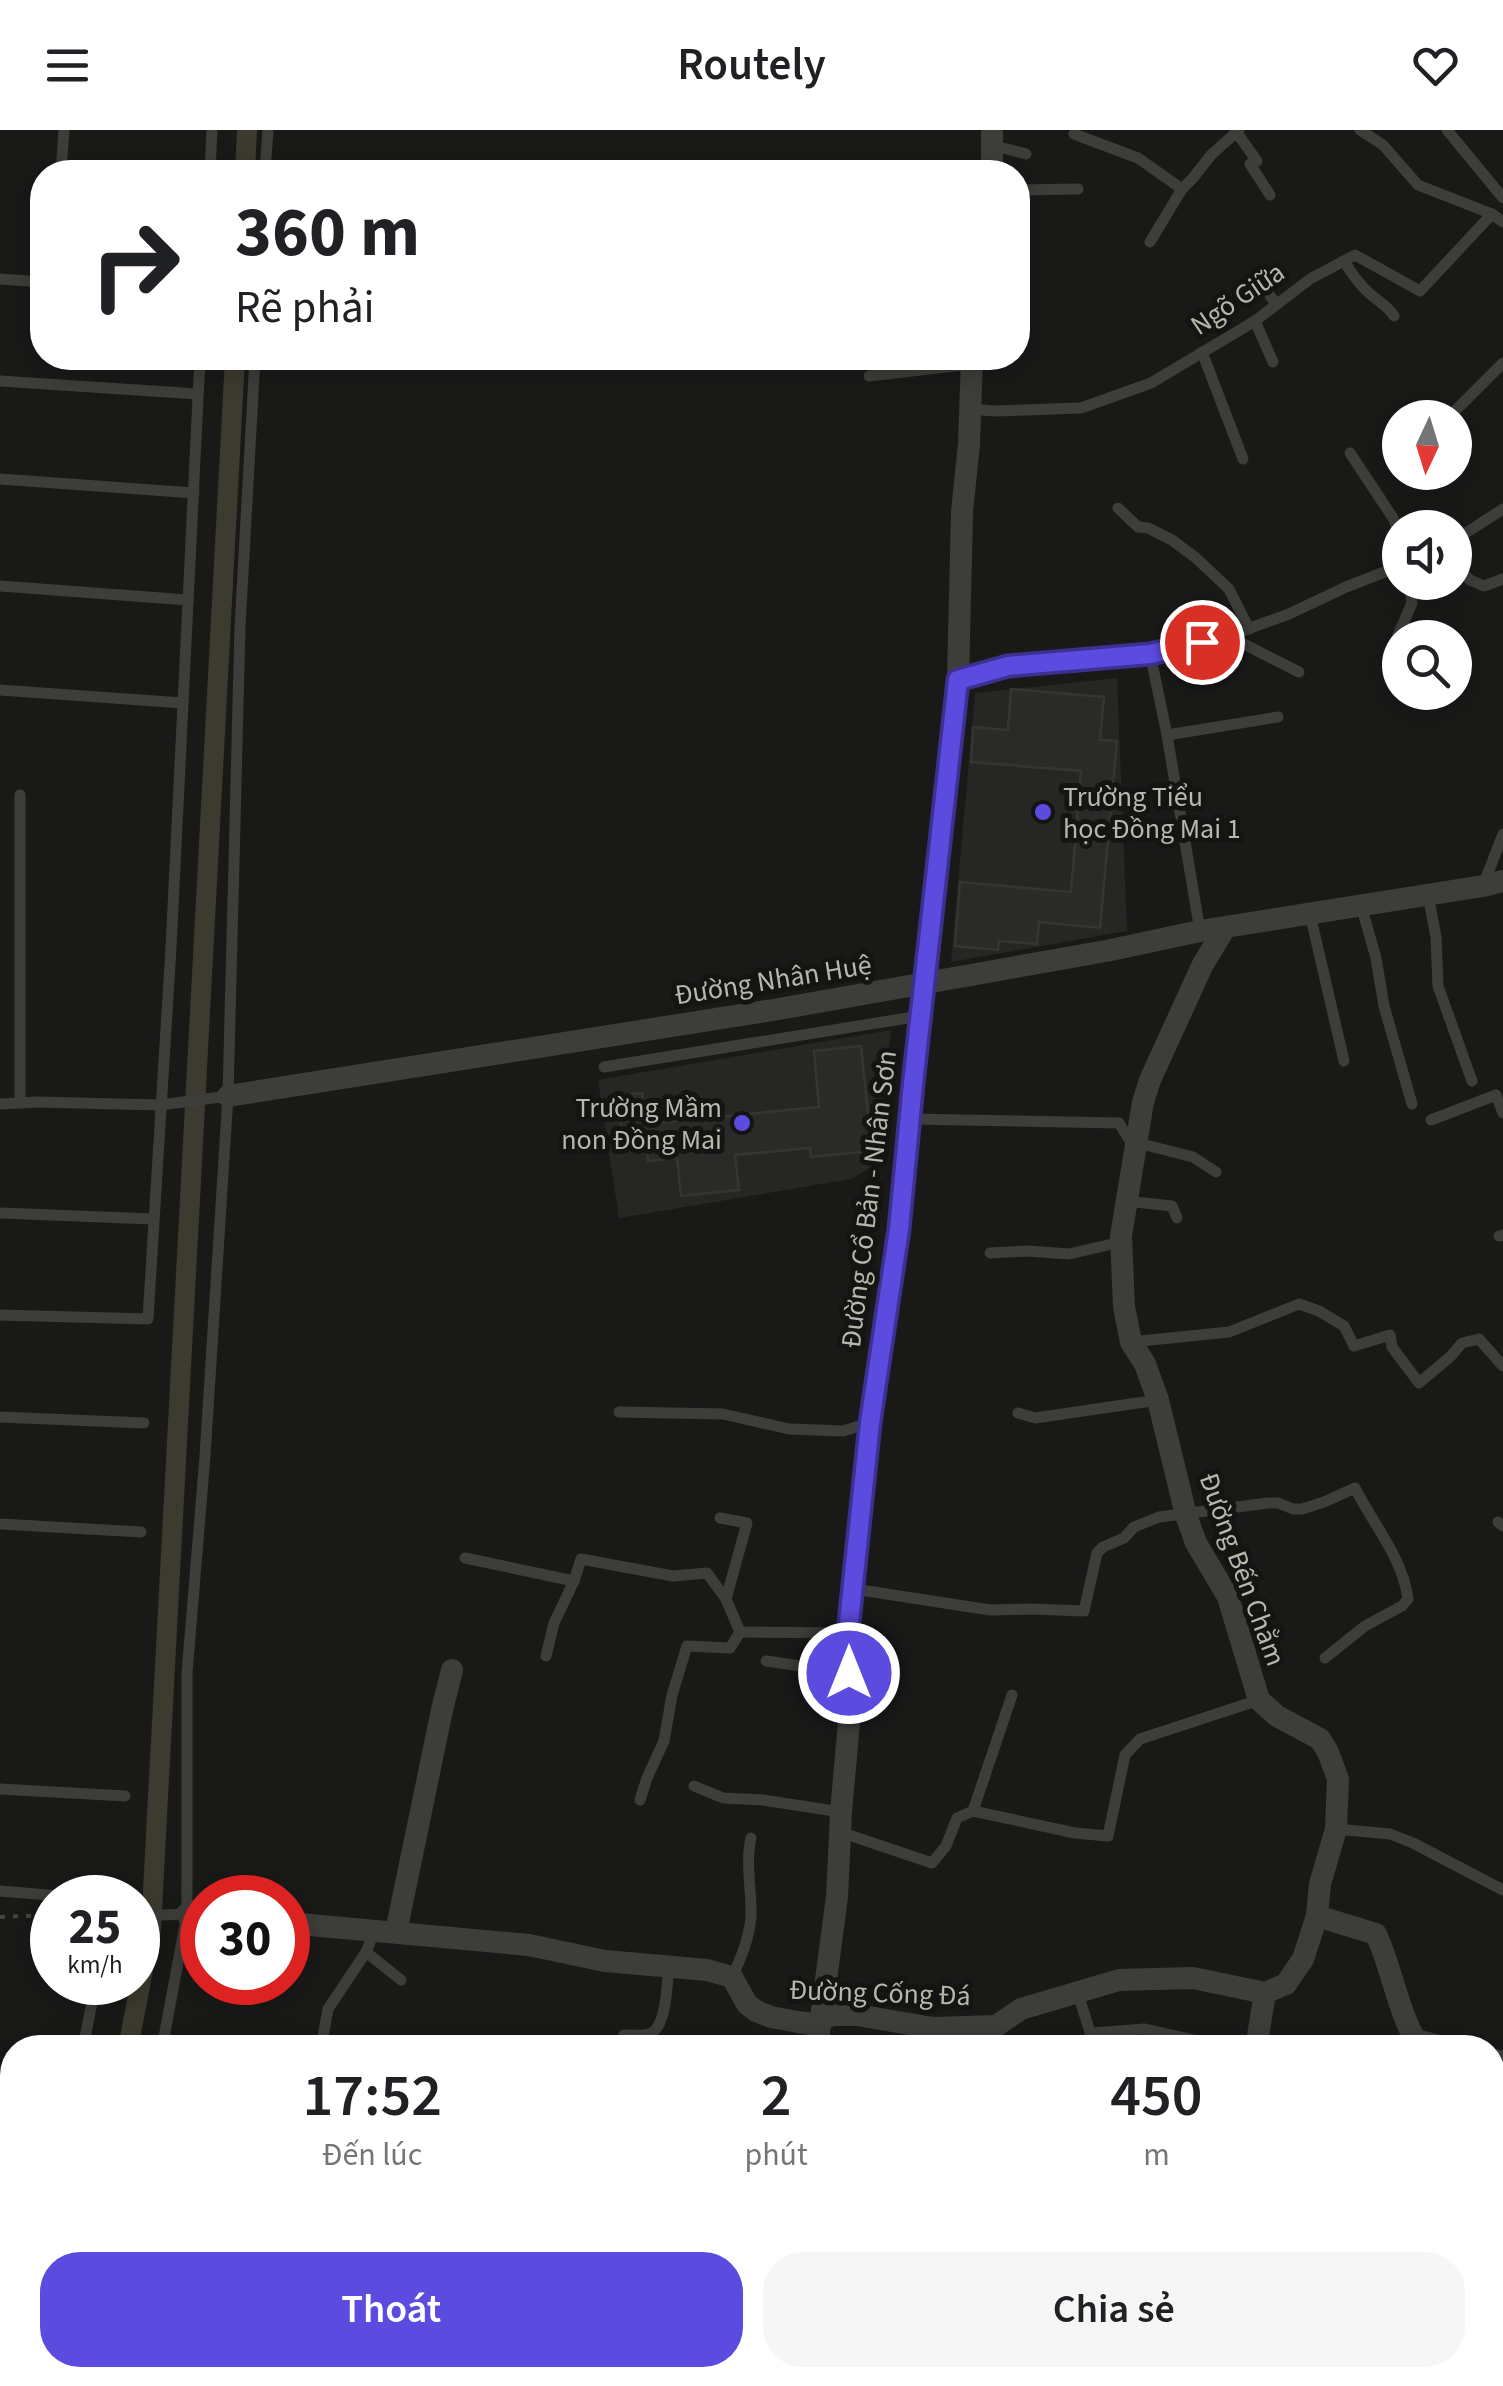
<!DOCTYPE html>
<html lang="vi">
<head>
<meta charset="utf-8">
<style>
	:root { --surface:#fff; --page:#f6f6f6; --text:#202124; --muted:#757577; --accent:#5c4bdf }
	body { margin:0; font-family:"Source Sans 3",sans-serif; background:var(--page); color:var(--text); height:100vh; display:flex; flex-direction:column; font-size:38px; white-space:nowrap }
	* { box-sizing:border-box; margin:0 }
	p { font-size:32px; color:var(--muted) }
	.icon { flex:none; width:55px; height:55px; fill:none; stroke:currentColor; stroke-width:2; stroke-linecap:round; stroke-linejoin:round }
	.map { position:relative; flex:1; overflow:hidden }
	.side { position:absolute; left:0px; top:1905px; width:1505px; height:352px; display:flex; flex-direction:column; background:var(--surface); border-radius:40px 40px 0 0; box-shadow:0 5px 25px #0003 }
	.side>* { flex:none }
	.guide { position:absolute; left:30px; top:30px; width:1000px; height:210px; border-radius:40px; box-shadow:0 5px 25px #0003; background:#fff; color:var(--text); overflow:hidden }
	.needle { width:65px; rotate:184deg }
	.fabs { position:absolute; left:1382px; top:270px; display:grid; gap:20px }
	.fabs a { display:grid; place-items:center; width:90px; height:90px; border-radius:50%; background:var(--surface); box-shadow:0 5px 25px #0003; font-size:50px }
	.speed { position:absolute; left:30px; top:1745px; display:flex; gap:20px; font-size:50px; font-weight:700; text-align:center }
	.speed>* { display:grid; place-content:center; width:130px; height:130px; border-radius:50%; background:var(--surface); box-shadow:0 5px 25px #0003; line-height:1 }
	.speed small { font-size:25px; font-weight:400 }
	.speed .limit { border:15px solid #d22; background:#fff; color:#111 }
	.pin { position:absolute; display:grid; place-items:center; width:85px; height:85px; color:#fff; margin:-42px; border:5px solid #fff; border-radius:50%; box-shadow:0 2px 10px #0007 }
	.me { position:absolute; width:110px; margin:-55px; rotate:0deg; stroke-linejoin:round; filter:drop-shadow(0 0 8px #0008) }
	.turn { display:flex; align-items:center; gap:35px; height:210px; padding:0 40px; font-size:45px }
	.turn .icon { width:130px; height:130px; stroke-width:2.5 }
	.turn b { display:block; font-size:70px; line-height:85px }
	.eta { display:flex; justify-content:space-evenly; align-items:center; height:170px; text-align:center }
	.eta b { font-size:60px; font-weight:600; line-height:70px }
	.button { display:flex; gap:20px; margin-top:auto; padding:20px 40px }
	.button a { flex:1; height:115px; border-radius:40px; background:var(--accent); color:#fff; font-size:40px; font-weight:600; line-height:115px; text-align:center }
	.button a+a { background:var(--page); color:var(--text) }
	header { display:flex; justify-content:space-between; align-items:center; height:130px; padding:0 40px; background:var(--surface); font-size:45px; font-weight:600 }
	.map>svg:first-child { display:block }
	.built { fill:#262724 }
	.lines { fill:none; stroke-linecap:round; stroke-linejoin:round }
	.canal { stroke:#3d3b2f; stroke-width:20 }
	.building { fill:#2a2b28; stroke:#343632; stroke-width:2.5 }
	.path { stroke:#444540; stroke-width:4; stroke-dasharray:5 8; stroke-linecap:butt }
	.lane { stroke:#3d3e3a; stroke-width:11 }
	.street { stroke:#3d3e3a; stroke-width:22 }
	.route-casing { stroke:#3c3191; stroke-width:25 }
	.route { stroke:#5c4bdf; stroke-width:18 }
	.poi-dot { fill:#5c4bdf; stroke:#141513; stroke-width:4 }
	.labels { text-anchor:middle; stroke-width:10; stroke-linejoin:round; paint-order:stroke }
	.street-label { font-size:28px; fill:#b6b8ac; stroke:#141513 }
	.poi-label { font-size:28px; fill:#b6b8ac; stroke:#141513; text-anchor:start }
</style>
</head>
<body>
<header><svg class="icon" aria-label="menu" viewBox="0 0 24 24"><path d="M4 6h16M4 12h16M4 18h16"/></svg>Routely<svg class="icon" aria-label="heart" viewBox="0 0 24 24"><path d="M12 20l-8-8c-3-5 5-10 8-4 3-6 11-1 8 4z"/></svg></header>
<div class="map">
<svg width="1503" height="2256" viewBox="0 0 1503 2256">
	<rect width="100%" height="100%" fill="#191a18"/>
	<g class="built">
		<path d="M 1117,548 L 1127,801 L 951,832 L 975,563 Z"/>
		<path d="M 891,900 L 874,1036 L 851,1049 L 619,1088 L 598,950 Z"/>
	</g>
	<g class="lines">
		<g class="canal">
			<path d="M 245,42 L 247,0"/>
			<path d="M 128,1918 L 151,1798 L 235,228"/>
			<path d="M 40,2256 L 44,2245"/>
		</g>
	</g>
	<g class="building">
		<path d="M 1011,559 L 1104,567 L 1100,610 L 1117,611 L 1100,798 L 1039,792 L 1037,814 L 999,811 L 998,820 L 955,816 L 960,752 L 1071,762 L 1081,641 L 971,632 L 973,597 L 1008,600 Z"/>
		<path d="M 861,916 L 872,1021 L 811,1027 L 810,1018 L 735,1025 L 739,1060 L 681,1066 L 677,1028 L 648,1031 L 645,1004 L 622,1006 L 618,965 L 642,963 L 646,994 L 819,977 L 814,921 Z"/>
	</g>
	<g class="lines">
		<path class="path" d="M 0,1787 L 52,1785"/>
		<g class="lane">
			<path d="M 1360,0 L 1383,15 L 1418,55 L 1492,84 L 1503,92"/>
			<path d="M 1447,0 L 1503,68"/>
			<path d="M 1237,3 L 1257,31 L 1250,34 L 1270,65"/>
			<path d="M 1074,4 L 1138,28 L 1182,59"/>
			<path d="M 991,15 L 1026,24"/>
			<path d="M 61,42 L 64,0"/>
			<path d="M 210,42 L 212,0"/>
			<path d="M 265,42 L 268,0"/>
			<path d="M 1018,60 L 1078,59"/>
			<path d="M 1150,112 L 1182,59 L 1193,48 L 1211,25 L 1239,0"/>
			<path d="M 1344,131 C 1351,143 1359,154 1370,164 C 1379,172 1388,176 1394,186"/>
			<path d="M 1257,148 L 1276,174"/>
			<path d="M 0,149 L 42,152"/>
			<path d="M 1255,191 L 1273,232"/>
			<path d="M 1202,222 L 1243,329"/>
			<path d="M 869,246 L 972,234"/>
			<path d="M 0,251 L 198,264"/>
			<path d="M 971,279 L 994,281 L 1081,278 L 1151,253 L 1255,191 L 1310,149 L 1355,125 L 1420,161 L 1492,84"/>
			<path d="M 1455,281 L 1503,233"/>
			<path d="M 1350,323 L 1393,388 L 1400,405"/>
			<path d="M 0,349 L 194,363"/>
			<path d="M 1118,378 L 1138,397 L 1148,398 L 1172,410 L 1196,428 L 1229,459 L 1249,499"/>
			<path d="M 1455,410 L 1503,379"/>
			<path d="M 1455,435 L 1470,450 L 1484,456 L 1503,449"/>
			<path d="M 0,456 L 188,470"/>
			<path d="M 1228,506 L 1299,542"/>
			<path d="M 1150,523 L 1167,605 L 1200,801"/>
			<path d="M 1400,533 L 1390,524 L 1412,473 L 1409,452"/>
			<path d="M 958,550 L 1008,536 L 1150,523 L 1228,506 L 1289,484 L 1346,457 L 1400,436"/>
			<path d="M 0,560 L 183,573"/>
			<path d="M 1167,605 L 1278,587"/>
			<path d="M 1483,756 L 1503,704"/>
			<path d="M 1428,765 L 1436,807 L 1438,856 L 1472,951"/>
			<path d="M 1361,775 L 1376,828 L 1384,876 L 1412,974"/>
			<path d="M 1310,784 L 1344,931"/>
			<path d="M 604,937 L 920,886"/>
			<path d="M 20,973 L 20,665"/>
			<path d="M 0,974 L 36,972 L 160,975 L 228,966"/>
			<path d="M 909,989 L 1119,993 L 1130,1011 L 1193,1027 L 1216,1042"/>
			<path d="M 1431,990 L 1496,965 L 1503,983"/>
			<path d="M 1126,1071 L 1172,1076 L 1177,1088"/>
			<path d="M 0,1083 L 153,1089"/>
			<path d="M 1499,1106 L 1503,1105"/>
			<path d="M 990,1123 L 1027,1121 L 1069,1124 L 1121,1112"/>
			<path d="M 0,1185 L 148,1189 L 171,818 L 200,228"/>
			<path d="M 1131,1212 L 1229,1202 L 1299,1174 L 1319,1181 L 1344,1196 L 1354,1216 L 1390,1205 L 1392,1217 L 1419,1253 L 1451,1226 L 1462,1213 L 1479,1209 L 1503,1236"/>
			<path d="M 619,1282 L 723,1284 L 789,1299 L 843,1301 L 869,1293"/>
			<path d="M 1018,1283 L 1035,1288 L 1158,1270"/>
			<path d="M 0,1287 L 144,1293"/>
			<path d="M 720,1388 L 747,1393 L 726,1469"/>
			<path d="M 1498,1392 L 1503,1396"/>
			<path d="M 0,1394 L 141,1402"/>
			<path d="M 465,1428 L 574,1451"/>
			<path d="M 854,1459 L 990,1480 L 1032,1479 L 1084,1481 L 1097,1423 L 1103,1417 L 1124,1408 L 1134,1397 L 1159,1387 L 1268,1373 L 1278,1373 L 1293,1379 L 1302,1379 L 1324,1372 L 1355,1358 C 1373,1394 1403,1428 1408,1469 L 1402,1476 L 1365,1496 L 1325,1528"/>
			<path d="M 740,1502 L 848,1503"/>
			<path d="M 546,1526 L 554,1493 L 574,1451 L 581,1429 L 673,1446 L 707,1443 L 726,1469 L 740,1502"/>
			<path d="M 766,1531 L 849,1543"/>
			<path d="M 694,1656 L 723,1668 L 763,1670 L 841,1682"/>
			<path d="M 0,1659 L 125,1666"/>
			<path d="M 640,1670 L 647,1648 L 664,1611 L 672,1565 L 687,1516 L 730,1518 L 740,1502"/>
			<path d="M 973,1681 L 1075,1703 L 1108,1706 L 1125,1625 L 1140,1609 L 1259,1570"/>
			<path d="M 1336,1699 L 1390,1704 L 1413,1713 L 1503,1760"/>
			<path d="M 840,1702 L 932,1733 L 946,1716 L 957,1688 L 973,1681 L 1012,1565"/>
			<path d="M 0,1761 L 84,1768"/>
			<path d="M 138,1786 L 187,1784"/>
			<path d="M 366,1822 L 401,1850"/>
			<path d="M 732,1847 C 741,1828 749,1809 751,1787 C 752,1761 745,1734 751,1708"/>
			<path d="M 1078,1864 L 1095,1918"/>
			<path d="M 996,1896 L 999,1918"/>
			<path d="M 1092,1903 L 1145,1899 L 1229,1918"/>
			<path d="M 1415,1904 L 1468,1918"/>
			<path d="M 624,1905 C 631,1905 642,1906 649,1904 C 667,1899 667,1852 669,1835"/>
			<path d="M 83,1918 L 96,1852"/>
			<path d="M 162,1918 L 187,1784 L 187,1543 L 205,1326 L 228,966 L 240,497 L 255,228"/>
			<path d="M 321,1918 L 328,1879 L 366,1822 L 375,1800"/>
			<path d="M 1492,1924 L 1503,1926"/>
			<path d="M 1492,2147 L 1503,2151"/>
			<path d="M 86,2245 L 88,2256"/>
			<path d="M 307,2245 L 307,2256"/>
			<path d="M 513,2245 L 514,2256"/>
			<path d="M 968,2245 L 978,2256"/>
			<path d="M 1114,2245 L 1130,2256"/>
			<path d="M 1463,2245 L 1485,2256"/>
			<path d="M 75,2256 L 79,2245"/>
			<path d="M 242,2256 L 242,2245"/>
			<path d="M 1089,2256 L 1096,2245"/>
			<path d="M 1171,2256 L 1173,2250 L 1197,2250 L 1234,2256"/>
		</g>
		<g class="street">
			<path d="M 992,0 L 992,42"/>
			<path d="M 1225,798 L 1203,834 L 1150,950 L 1143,972 L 1121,1106 L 1124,1177 L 1131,1212 L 1145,1234 L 1158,1270 L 1186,1385 L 1196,1413 L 1228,1467 L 1259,1570 L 1277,1586 L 1320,1609 L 1328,1622 L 1338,1649 L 1336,1699 L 1320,1754 L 1317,1786 L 1376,1804 C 1393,1841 1398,1884 1420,1918"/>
			<path d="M 228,966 L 773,880 L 1106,821 L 1200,801 L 1483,756 L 1503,751"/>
			<path d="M 187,1784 L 202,1785"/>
			<path d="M 288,1793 L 529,1815 L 605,1831 L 707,1840 L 732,1847 L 747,1874 L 756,1881 L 771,1887 L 798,1892 L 812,1894 L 832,1885 L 857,1885 L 933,1898 L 996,1896 L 1021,1879 L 1119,1850 L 1193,1848 L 1265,1863 L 1286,1854 L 1303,1829 L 1317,1786"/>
			<path d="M 396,1802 L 442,1580 L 452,1540"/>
			<path d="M 817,1918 L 837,1767 L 841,1682 L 850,1581 L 848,1503 L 869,1293 L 899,1099 L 920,886 L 926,853 L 958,550 L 962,382 L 969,314 L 972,228"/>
			<path d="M 1256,1918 L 1265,1863"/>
			<path d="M 788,2245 L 788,2256"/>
			<path d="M 1354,2256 L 1356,2245"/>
		</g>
	</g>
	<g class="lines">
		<g class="route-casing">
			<path id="route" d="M 849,1543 L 848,1502 L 870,1293 L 899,1099 L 913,954 L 958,550 L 1008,536 L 1150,524 L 1202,512"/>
		</g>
		<use href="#route" class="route"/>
	</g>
	<g class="poi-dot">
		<circle cx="1043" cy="682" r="10"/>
		<circle cx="742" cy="993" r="10"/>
	</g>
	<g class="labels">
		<g class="street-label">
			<text transform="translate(1237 168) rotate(-34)" y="10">Ngõ Giữa</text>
			<text transform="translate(773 849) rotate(-9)" y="10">Đường Nhân Huệ</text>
			<text transform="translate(868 1069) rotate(-83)" y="10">Đường Cổ Bản - Nhân Sơn</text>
			<text transform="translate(1243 1439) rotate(70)" y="10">Đường Bến Chằm</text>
			<text transform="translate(880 1862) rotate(2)" y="10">Đường Cống Đá</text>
		</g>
		<g class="poi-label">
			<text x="1063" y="676">Trường Tiểu<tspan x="1063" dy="32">học Đồng Mai 1</tspan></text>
			<text x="722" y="987" text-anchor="end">Trường Mầm<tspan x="722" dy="32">non Đồng Mai</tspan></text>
		</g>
	</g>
</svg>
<div class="fabs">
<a><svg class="needle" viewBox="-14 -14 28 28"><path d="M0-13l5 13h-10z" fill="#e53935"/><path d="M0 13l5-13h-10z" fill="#757577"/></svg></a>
<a><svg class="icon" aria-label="sound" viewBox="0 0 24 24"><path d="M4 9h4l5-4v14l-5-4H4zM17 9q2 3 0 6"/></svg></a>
<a><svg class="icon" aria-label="search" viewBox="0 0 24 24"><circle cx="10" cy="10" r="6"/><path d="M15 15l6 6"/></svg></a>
</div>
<div class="speed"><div>25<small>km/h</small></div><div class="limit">30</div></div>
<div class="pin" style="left:1202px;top:512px;background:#d93025"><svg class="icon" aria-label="arrive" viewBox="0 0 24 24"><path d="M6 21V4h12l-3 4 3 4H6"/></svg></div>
<svg class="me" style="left:849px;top:1543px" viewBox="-20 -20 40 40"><circle r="17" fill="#5c4bdf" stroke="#fff" stroke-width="3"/><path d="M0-11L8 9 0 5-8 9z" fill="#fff"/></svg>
<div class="guide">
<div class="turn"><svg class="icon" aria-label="right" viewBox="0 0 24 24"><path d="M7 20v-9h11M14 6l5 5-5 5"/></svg><div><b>360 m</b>Rẽ phải</div></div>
</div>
<section class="side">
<div class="eta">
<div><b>17:52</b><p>Đến lúc</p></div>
<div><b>2</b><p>phút</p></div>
<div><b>450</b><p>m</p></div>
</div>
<div class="button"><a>Thoát</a><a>Chia sẻ</a></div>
</section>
</div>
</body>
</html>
